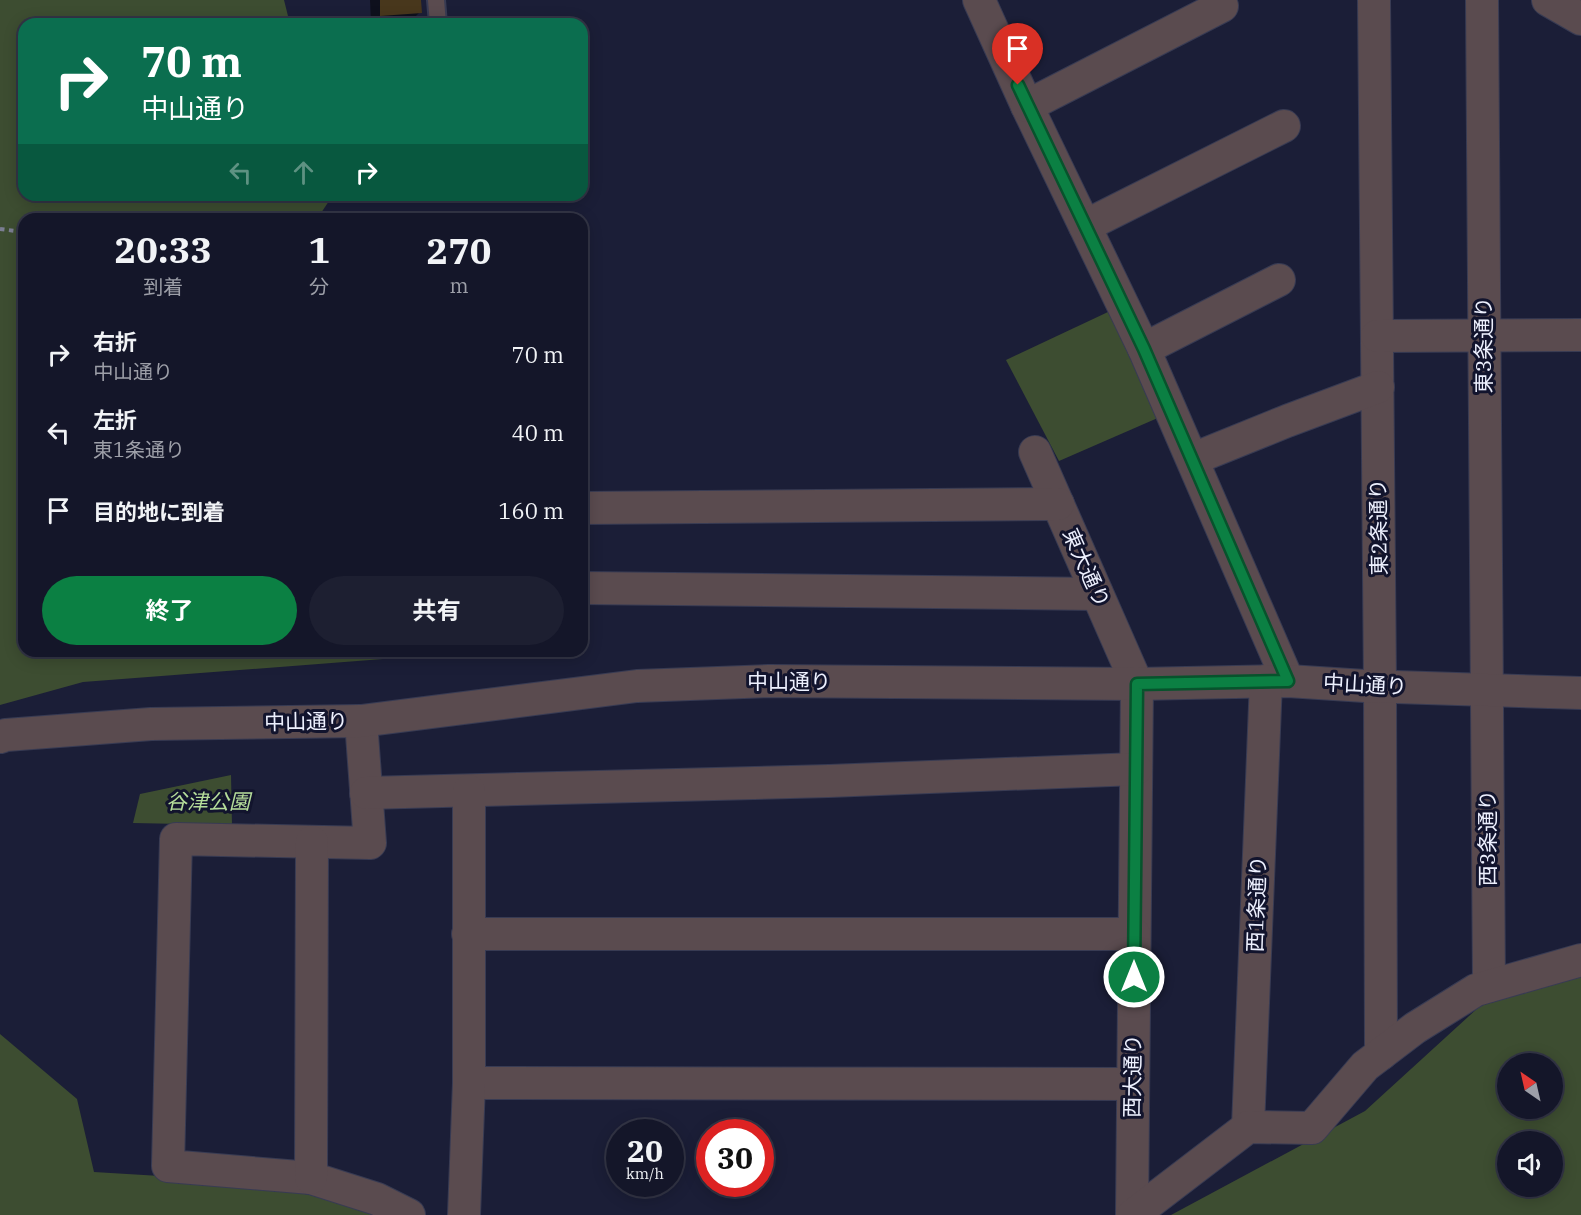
<!DOCTYPE html>
<html lang="ja">
<head>
<meta charset="utf-8">
<style>
	:root { --surface:#141629; --page:#1d1f31; --text:#f1f3f6; --muted:#9d9fa8; --line:#333546; --accent:#0b8043 }
	body { margin:0; font-family:"IBM Plex Serif","Noto Sans JP",serif; background:var(--page); color:var(--text); height:100vh; display:flex; flex-direction:column; font-size:22px; white-space:nowrap }
	* { box-sizing:border-box; margin:0 }
	p { font-size:20px; color:var(--muted) }
	.icon { flex:none; width:33px; height:33px; fill:none; stroke:currentColor; stroke-width:2; stroke-linecap:round; stroke-linejoin:round }
	.map { position:relative; flex:1; overflow:hidden }
	.sheet { position:absolute; left:18px; top:213px; width:570px; height:444px; display:flex; flex-direction:column; background:var(--surface); border-radius:18px; box-shadow:0 3px 15px #0003,0 0 0 2px var(--line) }
	.sheet>* { flex:none }
	.guide { position:absolute; left:18px; top:18px; width:570px; height:183px; border-radius:18px; box-shadow:0 3px 15px #0003,0 0 0 2px var(--line); background:#0b6e4f; color:#fff; overflow:hidden }
	.needle { width:39px; rotate:326deg }
	.fabs { position:absolute; left:1497px; top:1053px; display:grid; gap:12px }
	.fabs a { display:grid; place-items:center; width:66px; height:66px; border-radius:50%; background:var(--surface); box-shadow:0 3px 15px #0003,0 0 0 2px var(--line); font-size:30px }
	.speed { position:absolute; left:606px; top:1119px; display:flex; gap:12px; font-size:30px; font-weight:700; text-align:center }
	.speed>* { display:grid; place-content:center; width:78px; height:78px; border-radius:50%; background:var(--surface); box-shadow:0 3px 15px #0003,0 0 0 2px var(--line); line-height:1 }
	.speed small { font-size:15px; font-weight:400 }
	.speed .limit { border:9px solid #d22; background:#fff; color:#111 }
	.pin { position:absolute; display:grid; place-items:center; width:51px; height:51px; color:#fff; margin:-62px -26px; border-radius:50% 50% 50% 0; rotate:-45deg; box-shadow:0 0 6px #0007 }
	.pin .icon { rotate:45deg }
	.me { position:absolute; width:66px; margin:-33px; rotate:0deg; stroke-linejoin:round; filter:drop-shadow(0 0 4px #0008) }
	.turn { display:flex; align-items:center; gap:21px; height:126px; padding:0 24px; font-size:27px }
	.turn .icon { width:78px; height:78px; stroke-width:2.5 }
	.turn b { display:block; font-size:42px; line-height:51px }
	.lanes { display:flex; align-items:center; height:57px; padding:0 24px; background:#0003; justify-content:center; gap:30px; direction:ltr }
	.lanes .off { opacity:.35 }
	.eta { display:flex; justify-content:space-evenly; align-items:center; height:102px; text-align:center }
	.eta b { font-size:36px; font-weight:700; line-height:42px }
	.cta { display:flex; gap:12px; margin-top:auto; padding:12px 24px }
	.cta a { flex:1; height:69px; border-radius:36px; background:var(--accent); color:#fff; font-size:24px; font-weight:700; line-height:69px; text-align:center }
	.cta a+a { background:var(--page); color:var(--text) }
	ul { padding:0; list-style:none }
	li { display:flex; align-items:center; gap:18px; height:78px; padding:0 24px }
	li div { flex:1 }
	li b { display:block; font-size:22px }
	li em { font-style:normal }
	.map>svg:first-child { display:block }
	.green { fill:#3d4d31; fill-rule:evenodd }
	.shadow { fill:#0007 }
	.building { fill:#48371c }
	.lines { fill:none; stroke-linecap:round; stroke-linejoin:round }
	.lane-casing { stroke:#383b53; stroke-width:20 }
	.street-casing { stroke:#383b53; stroke-width:34 }
	.path { stroke:#7b7e92; stroke-width:4; stroke-dasharray:4.5 4.5; stroke-linecap:butt }
	.lane { stroke:#5a4b4f; stroke-width:16 }
	.street { stroke:#5a4b4f; stroke-width:32 }
	.route-casing { stroke:#07532c; stroke-width:15 }
	.route { stroke:#0b8043; stroke-width:10 }
	.labels { text-anchor:middle; stroke-width:6; stroke-linejoin:round; paint-order:stroke }
	.street-label { font-size:21px; fill:#edf0fe; stroke:#12142d }
	.park-label { font-size:21px; font-style:italic; fill:#b5dd9a; stroke:#12142d }
</style>
</head>
<body>
<div class="map">
<svg width="1581" height="1215" viewBox="0 0 1581 1215">
	<rect width="100%" height="100%" fill="#1b1e37"/>
	<g class="green">
		<path d="M 0,0 L 284,0 L 290,24 L 24,24 L 24,195 L 333,195 L 317,219 L 24,219 L 24,651 L 383,651 L 383,659 L 83,682 L 0,705 Z"/>
		<path d="M 1108,312 L 1160,417 L 1059,461 L 1006,360 Z"/>
		<path d="M 231,775 L 232,825 L 133,823 L 140,794 Z"/>
		<path d="M 1581,976 L 1581,1215 L 1171,1215 L 1365,1111 L 1480,1006 ZM 1508,1064 L 1552,1064 L 1552,1108 L 1508,1108 ZM 1508,1142 L 1552,1142 L 1552,1186 L 1508,1186 Z"/>
		<path d="M 0,1034 L 77,1099 L 94,1172 L 243,1181 L 329,1199 L 379,1215 L 0,1215 Z"/>
	</g>
	<path class="shadow" d="M 370,0 L 419,0 L 420,12 L 410,22 L 371,24 Z"/>
	<path class="building" d="M 380,0 L 421,0 L 422,13 L 380,16 Z"/>
	<g class="lines">
		<g class="lane-casing">
			<path id="lane" d="M 436,0 L 438,24"/>
		</g>
		<g class="street-casing">
			<g id="street">
				<path d="M 979,0 L 1027,106 L 1144,349 L 1288,681"/>
				<path d="M 1374,0 L 1380,686 L 1381,1054"/>
				<path d="M 1482,0 L 1489,986"/>
				<path d="M 1548,0 L 1581,19"/>
				<path d="M 1027,106 L 1222,6"/>
				<path d="M 1085,226 L 1284,126"/>
				<path d="M 1377,336 L 1581,335"/>
				<path d="M 1144,349 L 1279,280"/>
				<path d="M 1035,452 L 1137,684 L 1132,1215"/>
				<path d="M 1193,459 L 1287,421 L 1378,387"/>
				<path d="M 582,508 L 1058,504"/>
				<path d="M 582,588 L 1097,594"/>
				<path d="M 361,721 L 370,843 L 176,839 L 168,1166 L 311,1178 L 377,1199 L 409,1215"/>
				<path d="M 0,737 L 6,735 L 151,724 L 361,721 L 637,686 L 769,681 L 1137,684 L 1288,681 L 1365,686 L 1581,693"/>
				<path d="M 366,793 L 829,781 L 1136,769"/>
				<path d="M 468,934 L 1134,934"/>
				<path d="M 469,1083 L 1133,1084"/>
				<path d="M 1248,1127 L 1266,681"/>
				<path d="M 311,1178 L 312,842"/>
				<path d="M 464,1215 L 469,1083 L 469,791"/>
				<path d="M 1133,1215 L 1248,1127 L 1312,1128 L 1365,1066 L 1415,1028 L 1476,990 L 1581,960"/>
			</g>
		</g>
		<path class="path" d="M 0,229 L 24,232"/>
		<use href="#lane" class="lane"/>
		<use href="#street" class="street"/>
	</g>
	<g class="lines">
		<g class="route-casing">
			<path id="route" d="M 1018,85 L 1144,349 L 1288,681 L 1137,684 L 1134,977"/>
		</g>
		<use href="#route" class="route"/>
	</g>
	<g class="labels">
		<g class="street-label">
			<text transform="translate(1484 345) rotate(-90)" y="7">東3条通り</text>
			<text transform="translate(1379 527) rotate(-91)" y="7">東2条通り</text>
			<text transform="translate(1086 568) rotate(66)" y="7">東大通り</text>
			<text x="789" y="689">中山通り</text>
			<text transform="translate(1365 685) rotate(3)" y="7">中山通り</text>
			<text transform="translate(306 722) rotate(-1)" y="7">中山通り</text>
			<text transform="translate(1488 838) rotate(-90)" y="7">西3条通り</text>
			<text transform="translate(1257 904) rotate(-88)" y="7">西1条通り</text>
			<text transform="translate(1133 1076) rotate(-89)" y="7">西大通り</text>
		</g>
		<g class="park-label">
			<text x="208" y="809">谷津公園</text>
		</g>
	</g>
</svg>
<div class="fabs">
<a><svg class="needle" viewBox="-14 -14 28 28"><path d="M0-13l5 13h-10z" fill="#e53935"/><path d="M0 13l5-13h-10z" fill="#9d9fa8"/></svg></a>
<a><svg class="icon" aria-label="sound" viewBox="0 0 24 24"><path d="M4 9h4l5-4v14l-5-4H4zM17 9q2 3 0 6"/></svg></a>
</div>
<div class="speed"><div>20<small>km/h</small></div><div class="limit">30</div></div>
<div class="pin" style="left:1018px;top:85px;background:#d93025"><svg class="icon" aria-label="arrive" viewBox="0 0 24 24"><path d="M6 21V4h12l-3 4 3 4H6"/></svg></div>
<svg class="me" style="left:1134px;top:977px" viewBox="-20 -20 40 40"><circle r="17" fill="#0b8043" stroke="#fff" stroke-width="3"/><path d="M0-11L8 9 0 5-8 9z" fill="#fff"/></svg>
<div class="guide">
<div class="turn"><svg class="icon" aria-label="right" viewBox="0 0 24 24"><path d="M7 20v-9h11M14 6l5 5-5 5"/></svg><div><b>70 m</b>中山通り</div></div>
<div class="lanes"><svg class="icon off" aria-label="left" viewBox="0 0 24 24"><path d="M17 20v-9H6M10 6l-5 5 5 5"/></svg><svg class="icon off" aria-label="ahead" viewBox="0 0 24 24"><path d="M12 20V5M6 11l6-6 6 6"/></svg><svg class="icon" aria-label="right" viewBox="0 0 24 24"><path d="M7 20v-9h11M14 6l5 5-5 5"/></svg></div>
</div>
<section class="sheet">
<div class="eta">
<div><b>20:33</b><p>到着</p></div>
<div><b>1</b><p>分</p></div>
<div><b>270</b><p>m</p></div>
</div>
<ul>
<li><svg class="icon" aria-label="right" viewBox="0 0 24 24"><path d="M7 20v-9h11M14 6l5 5-5 5"/></svg><div><b>右折</b><p>中山通り</p></div><em>70 m</em></li>
<li><svg class="icon" aria-label="left" viewBox="0 0 24 24"><path d="M17 20v-9H6M10 6l-5 5 5 5"/></svg><div><b>左折</b><p>東1条通り</p></div><em>40 m</em></li>
<li><svg class="icon" aria-label="arrive" viewBox="0 0 24 24"><path d="M6 21V4h12l-3 4 3 4H6"/></svg><div><b>目的地に到着</b></div><em>160 m</em></li>
</ul>
<div class="cta"><a>終了</a><a>共有</a></div>
</section>
</div>
</body>
</html>
